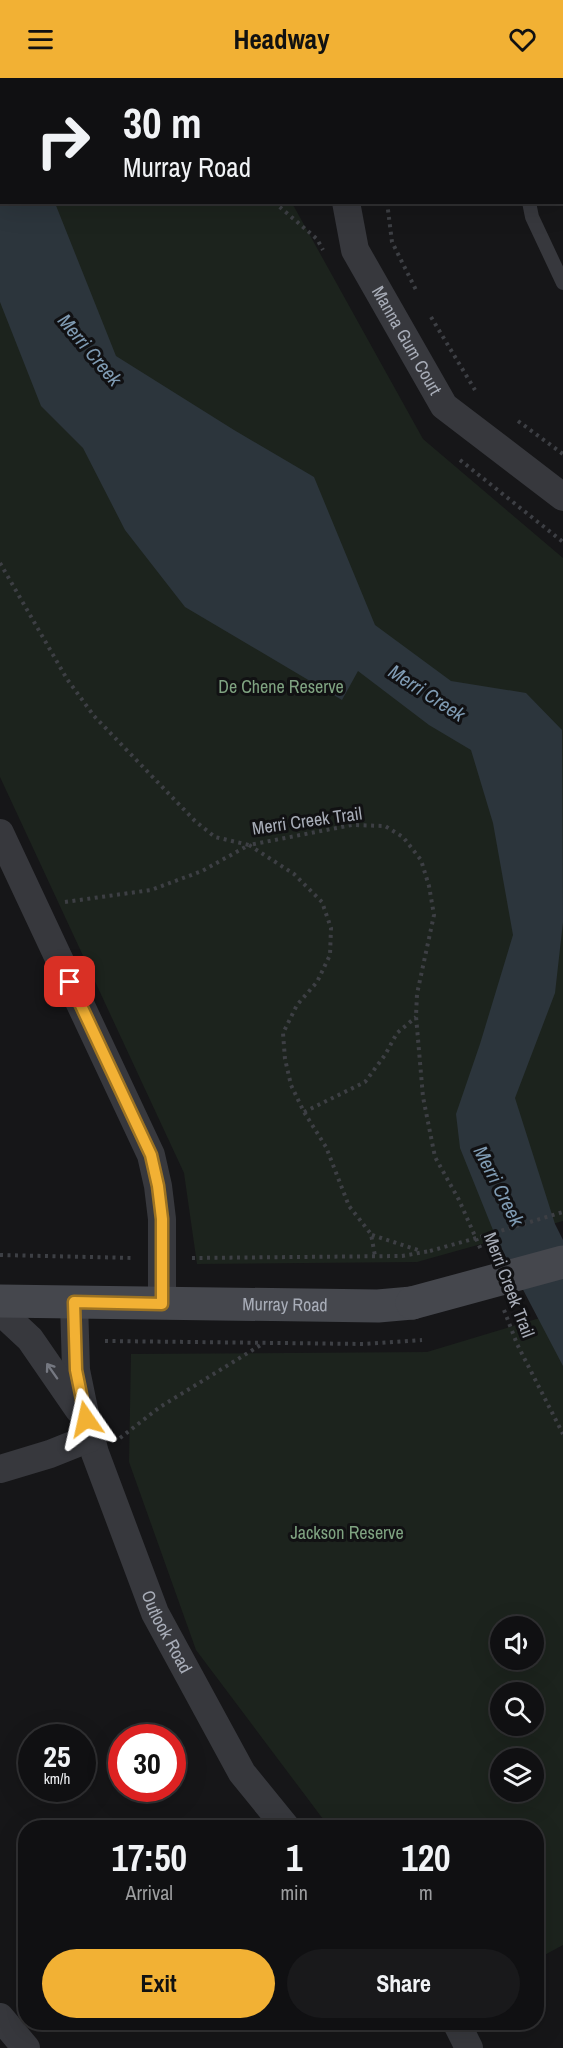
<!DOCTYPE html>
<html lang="en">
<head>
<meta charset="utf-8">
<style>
	:root { --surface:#101012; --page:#19191b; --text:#f1f3f6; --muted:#9c9d9f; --line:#303032; --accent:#f2b134 }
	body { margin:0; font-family:"Archivo Narrow",sans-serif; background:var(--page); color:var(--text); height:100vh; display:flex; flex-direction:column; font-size:22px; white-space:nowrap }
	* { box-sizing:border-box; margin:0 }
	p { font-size:20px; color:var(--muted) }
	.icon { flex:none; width:33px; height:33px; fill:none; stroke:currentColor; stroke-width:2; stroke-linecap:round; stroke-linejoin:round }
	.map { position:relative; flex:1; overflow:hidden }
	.side { position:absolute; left:18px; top:1742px; width:526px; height:210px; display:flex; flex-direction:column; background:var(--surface); border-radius:24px; box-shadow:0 6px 24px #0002,0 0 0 2px var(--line) }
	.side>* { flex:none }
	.guide { position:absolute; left:0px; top:0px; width:564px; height:126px; box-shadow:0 6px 24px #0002,0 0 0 2px var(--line); background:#101012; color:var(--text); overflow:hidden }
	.buttons { position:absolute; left:490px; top:1538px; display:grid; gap:12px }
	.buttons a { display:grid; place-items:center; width:54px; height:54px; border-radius:50%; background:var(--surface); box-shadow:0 6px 24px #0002,0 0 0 2px var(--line); font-size:30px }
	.speed { position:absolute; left:18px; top:1646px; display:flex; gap:12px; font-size:30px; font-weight:700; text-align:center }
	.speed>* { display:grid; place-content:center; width:78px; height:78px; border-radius:50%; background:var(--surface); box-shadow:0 6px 24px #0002,0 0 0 2px var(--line); line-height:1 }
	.speed small { font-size:15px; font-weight:400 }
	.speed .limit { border:9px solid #d22; background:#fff; color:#111 }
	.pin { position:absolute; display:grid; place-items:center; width:51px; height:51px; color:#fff; margin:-26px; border-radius:12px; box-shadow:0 3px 9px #0006 }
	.me { position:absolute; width:66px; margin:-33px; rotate:349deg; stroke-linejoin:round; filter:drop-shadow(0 0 4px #0008) }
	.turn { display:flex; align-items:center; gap:21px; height:126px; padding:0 24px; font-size:27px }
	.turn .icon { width:78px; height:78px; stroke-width:2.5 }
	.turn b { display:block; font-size:42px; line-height:51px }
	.eta { display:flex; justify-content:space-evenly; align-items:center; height:102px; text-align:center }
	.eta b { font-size:36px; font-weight:800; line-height:42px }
	.button { display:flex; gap:12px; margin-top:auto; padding:12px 24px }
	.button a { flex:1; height:69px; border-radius:36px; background:var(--accent); color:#111; font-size:24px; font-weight:800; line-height:69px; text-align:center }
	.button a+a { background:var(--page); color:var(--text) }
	header { display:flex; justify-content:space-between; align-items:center; height:78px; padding:0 24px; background:var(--accent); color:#111; font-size:27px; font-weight:800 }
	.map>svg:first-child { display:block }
	.green { fill:#1c231d; fill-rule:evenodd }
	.water { fill:#2c353c }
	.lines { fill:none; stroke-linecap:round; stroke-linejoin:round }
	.path { stroke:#3d3f44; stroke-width:4; stroke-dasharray:3 4.5; stroke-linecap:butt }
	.service { stroke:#37383d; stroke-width:14 }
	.minor { stroke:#37383d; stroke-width:28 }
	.secondary { stroke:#45474d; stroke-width:33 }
	.path-bridge { stroke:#3d3f44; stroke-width:4; stroke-dasharray:3 4.5; stroke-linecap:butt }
	.secondary-bridge { stroke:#45474d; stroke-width:33 }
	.oneway { stroke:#757881 }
	.route-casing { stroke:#9d7322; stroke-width:15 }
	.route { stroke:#f2b134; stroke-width:10 }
	.labels { text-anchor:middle; stroke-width:6; stroke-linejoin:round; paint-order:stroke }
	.street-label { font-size:18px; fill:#a8adb8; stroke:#111113 }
	.park-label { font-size:18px; fill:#7fa381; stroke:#111113 }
	.water-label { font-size:20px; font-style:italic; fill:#7f9bb3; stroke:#111113 }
</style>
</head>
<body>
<header><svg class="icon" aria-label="menu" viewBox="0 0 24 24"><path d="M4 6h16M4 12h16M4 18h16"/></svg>Headway<svg class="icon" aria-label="heart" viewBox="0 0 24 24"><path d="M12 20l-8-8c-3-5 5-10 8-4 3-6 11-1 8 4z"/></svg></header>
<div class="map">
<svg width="563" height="1970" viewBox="0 0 563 1970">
	<rect width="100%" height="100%" fill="#161618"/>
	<g class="green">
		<path d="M 0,0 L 286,0 L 284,2 L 2,2 L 2,124 L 292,125 L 423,361 L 563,480 L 563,1143 L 417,1184 L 197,1186 L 184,1095 L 0,699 Z"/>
		<path d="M 563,1233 L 563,1867 L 537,1881 L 537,1749 L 329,1749 L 196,1572 L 129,1384 L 131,1276 L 427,1274 ZM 501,1548 L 534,1548 L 534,1581 L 501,1581 ZM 501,1614 L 534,1614 L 534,1647 L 501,1647 ZM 501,1680 L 534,1680 L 534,1713 L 501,1713 Z"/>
	</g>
	<path class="water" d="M 0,33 L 2,34 L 2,124 L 55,125 L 116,278 L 234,352 L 314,399 L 375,547 L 451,603 L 526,615 L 562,652 L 563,844 L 555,915 L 515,1020 L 555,1146 L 563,1162 L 563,1288 L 497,1162 L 460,1070 L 456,1036 L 480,966 L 513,857 L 493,745 L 471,672 L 429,647 L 358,593 L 342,622 L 185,529 L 125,452 L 83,370 L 41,328 L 0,224 Z"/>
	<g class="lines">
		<g class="path">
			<path d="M 220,0 L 221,2"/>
			<path d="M 274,124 L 317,161 L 323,172"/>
			<path d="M 387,124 L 392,164 L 417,214"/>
			<path d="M 431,239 L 475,312"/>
			<path d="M 518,343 L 563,376"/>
			<path d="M 460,382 L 563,464"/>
			<path d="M 0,485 L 67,601 L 94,638 L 195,743 L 215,759 L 249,767 L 352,747 L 385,748 L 403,759 L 421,782 L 429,808 L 434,837 L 417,916 L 416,938 L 423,1019 L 435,1079 L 459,1122 L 482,1174"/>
			<path d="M 65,824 L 151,812 L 202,793 L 249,767 L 294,796 L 322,824 L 331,850 L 330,877 L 317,904 L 297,927 L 283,955 L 285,981 L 291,1007 L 304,1034 L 326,1069 L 349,1128 L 371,1156 L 375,1178"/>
			<path d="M 304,1034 L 365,1004 L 385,977 L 397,955 L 416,939"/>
			<path d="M 372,1157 L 421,1173"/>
			<path d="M 487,1157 L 563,1134"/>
			<path d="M 0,1177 L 133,1180"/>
			<path d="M 192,1180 L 402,1178 L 430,1173"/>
			<path d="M 504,1232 L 517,1266 L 563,1356"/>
			<path d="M 105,1263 L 365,1266 L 422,1262"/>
			<path d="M 120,1360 L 160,1329 L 264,1265"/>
		</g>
		<g class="service">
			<path d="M 504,0 L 505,2"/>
			<path d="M 448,2 L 451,0"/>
			<path d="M 529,124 L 532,139 L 563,205"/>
		</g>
		<g class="minor">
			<path id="s1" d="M 346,124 L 355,172 L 444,328 L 563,419"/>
			<path d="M 0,755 L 151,1077 L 158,1108 L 162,1141 L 162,1226"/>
			<path id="s2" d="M 74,1224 L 76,1292 L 86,1341 L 95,1375 L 155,1535 L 242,1695 L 286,1749"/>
			<path d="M 0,1233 L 30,1261 L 79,1332"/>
			<path d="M 0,1391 L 50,1376 L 90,1360"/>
			<path d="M 0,1939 L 26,1970"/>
			<path d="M 456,1944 L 469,1970"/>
		</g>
		<path class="secondary" id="s3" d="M 0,1223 L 378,1228 L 412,1225"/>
		<path class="path-bridge" d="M 430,1173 L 487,1157"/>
		<path class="secondary-bridge" d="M 412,1225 L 563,1184"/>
	</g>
	<defs><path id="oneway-shaft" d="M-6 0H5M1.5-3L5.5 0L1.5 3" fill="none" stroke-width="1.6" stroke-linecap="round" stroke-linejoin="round" transform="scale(1.5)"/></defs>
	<use class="oneway" href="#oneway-shaft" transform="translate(52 1293) rotate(-125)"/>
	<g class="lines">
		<g class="route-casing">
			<path id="route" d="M 70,904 L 151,1077 L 158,1108 L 162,1141 L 162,1226 L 74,1224 L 76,1292 L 86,1341"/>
		</g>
		<use href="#route" class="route"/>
	</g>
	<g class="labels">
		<g class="street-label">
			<text dy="6" stroke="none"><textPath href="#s1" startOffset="153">Manna Gum Court</textPath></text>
			<text transform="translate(307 743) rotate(-8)" y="6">Merri Creek Trail</text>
			<text transform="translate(509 1207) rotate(69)" y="6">Merri Creek Trail</text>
			<text dy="6" stroke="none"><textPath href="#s3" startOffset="285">Murray Road</textPath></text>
			<text dy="6" stroke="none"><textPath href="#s2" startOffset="346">Outlook Road</textPath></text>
		</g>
		<g class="park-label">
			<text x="281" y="615">De Chene Reserve</text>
			<text x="347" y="1461">Jackson Reserve</text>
		</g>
		<g class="water-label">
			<text transform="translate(90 272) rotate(50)" y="7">Merri Creek</text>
			<text transform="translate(427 615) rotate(33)" y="7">Merri Creek</text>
			<text transform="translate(499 1108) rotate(63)" y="7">Merri Creek</text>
		</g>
	</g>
</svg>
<div class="buttons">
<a><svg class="icon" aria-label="sound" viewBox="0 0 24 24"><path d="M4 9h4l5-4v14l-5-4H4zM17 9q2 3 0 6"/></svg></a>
<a><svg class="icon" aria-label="search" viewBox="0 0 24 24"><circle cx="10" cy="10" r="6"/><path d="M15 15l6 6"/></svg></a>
<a><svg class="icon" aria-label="layers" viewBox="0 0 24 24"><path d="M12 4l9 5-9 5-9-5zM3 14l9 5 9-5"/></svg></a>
</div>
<div class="speed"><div>25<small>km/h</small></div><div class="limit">30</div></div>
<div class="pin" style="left:70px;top:904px;background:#d93025"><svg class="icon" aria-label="arrive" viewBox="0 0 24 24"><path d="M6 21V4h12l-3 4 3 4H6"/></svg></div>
<svg class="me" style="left:86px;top:1341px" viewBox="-20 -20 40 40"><path d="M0-17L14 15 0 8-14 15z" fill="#f2b134" stroke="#fff" stroke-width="4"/></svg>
<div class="guide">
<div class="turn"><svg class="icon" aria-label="right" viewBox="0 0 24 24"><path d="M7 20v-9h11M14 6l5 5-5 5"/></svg><div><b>30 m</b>Murray Road</div></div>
</div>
<section class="side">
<div class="eta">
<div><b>17:50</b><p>Arrival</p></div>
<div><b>1</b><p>min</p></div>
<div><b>120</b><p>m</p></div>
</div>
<div class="button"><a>Exit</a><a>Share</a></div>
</section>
</div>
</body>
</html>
